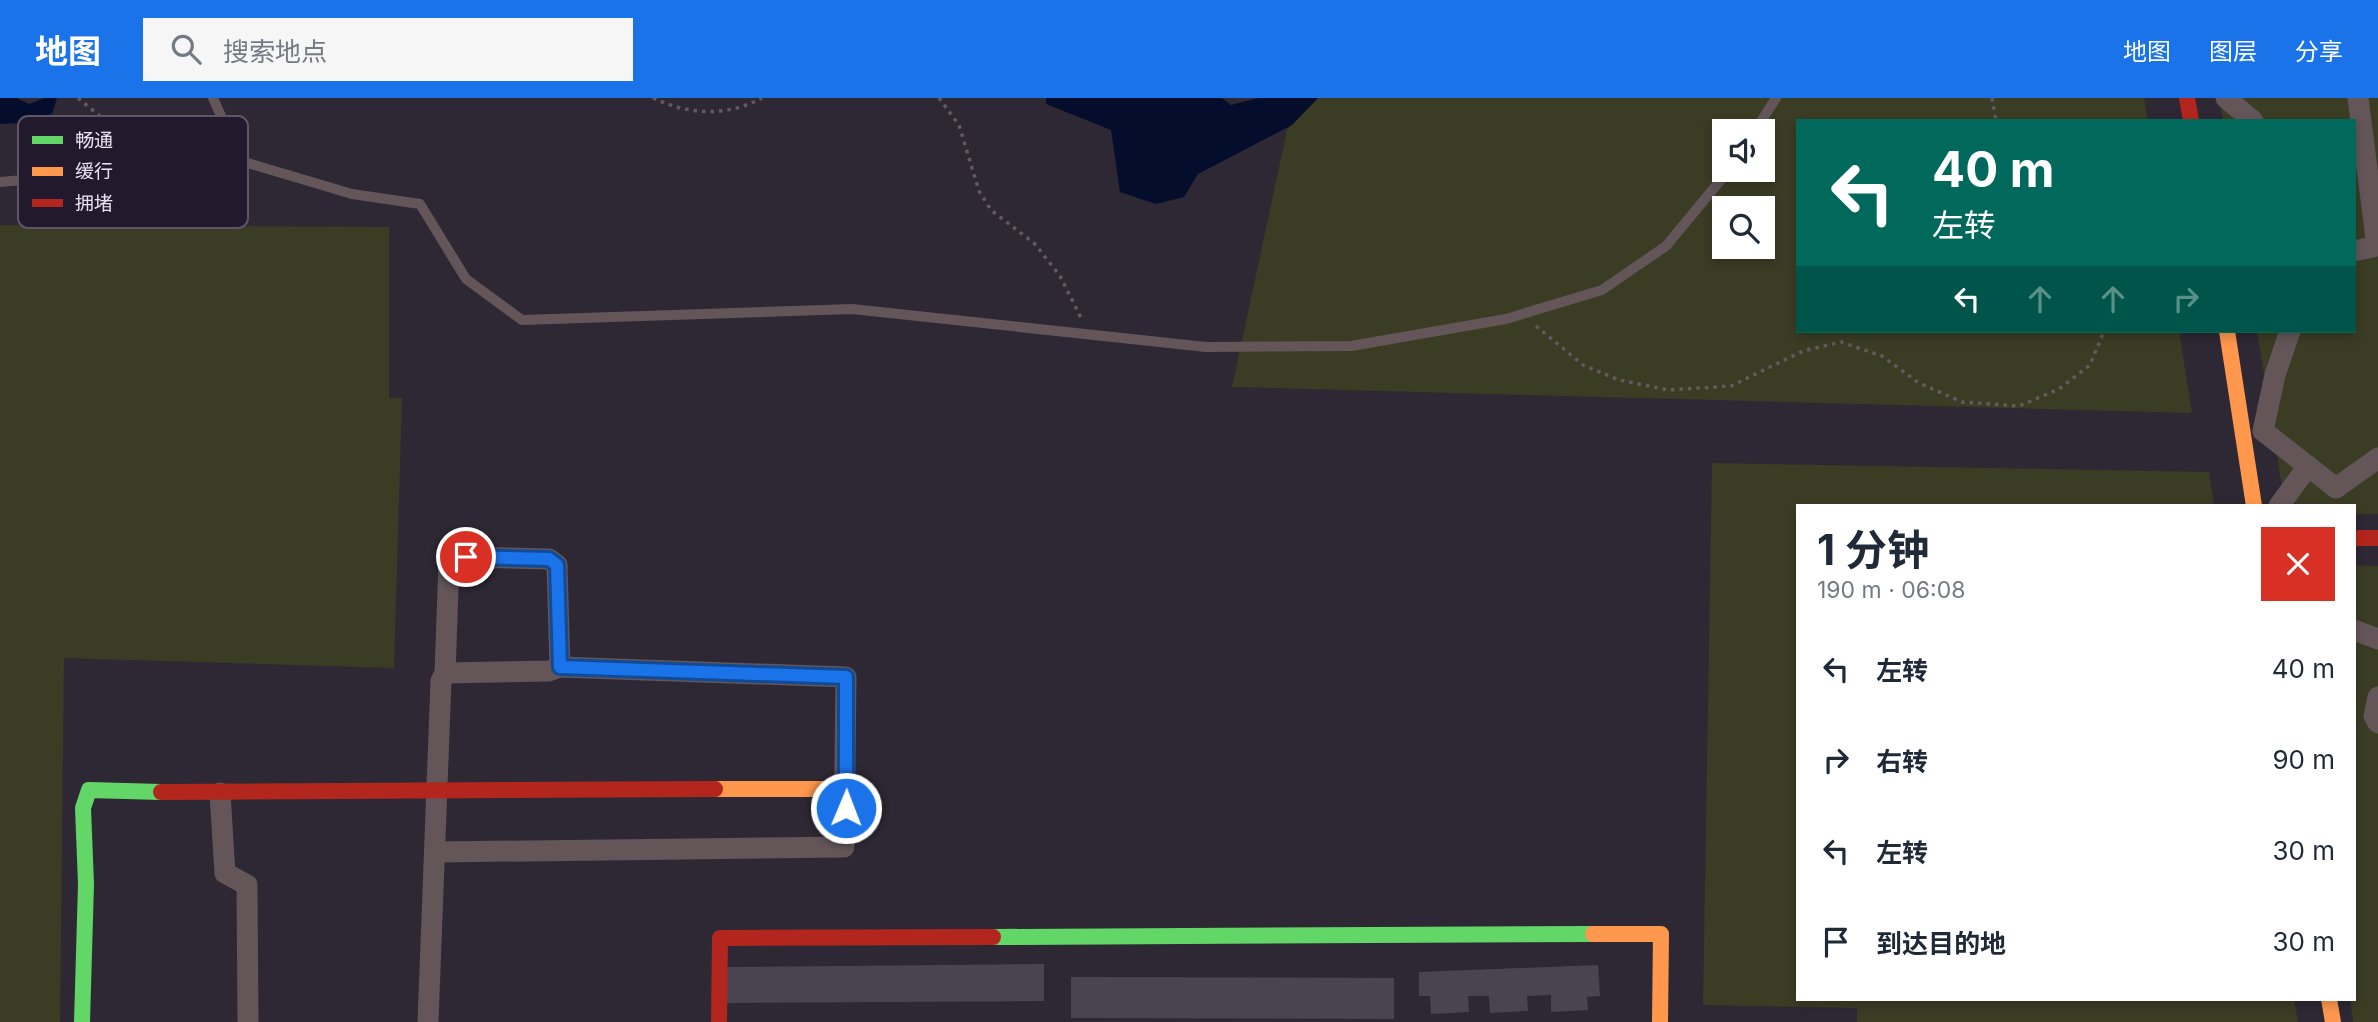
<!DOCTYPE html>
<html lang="zh">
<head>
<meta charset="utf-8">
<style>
	:root { --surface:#fff; --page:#f6f6f7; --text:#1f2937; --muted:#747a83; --accent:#1a73e8 }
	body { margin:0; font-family:Inter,"Noto Sans SC",sans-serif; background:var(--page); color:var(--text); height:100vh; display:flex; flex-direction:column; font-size:26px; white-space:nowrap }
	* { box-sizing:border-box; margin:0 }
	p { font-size:23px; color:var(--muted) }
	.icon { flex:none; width:38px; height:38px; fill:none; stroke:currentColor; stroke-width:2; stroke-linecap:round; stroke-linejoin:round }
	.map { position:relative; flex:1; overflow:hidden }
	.details { position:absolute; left:1796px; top:406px; width:560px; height:497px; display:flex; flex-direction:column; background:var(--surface); border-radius:0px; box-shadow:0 4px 10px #0003 }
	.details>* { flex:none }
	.banner { position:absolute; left:1796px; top:21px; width:560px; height:214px; border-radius:0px; box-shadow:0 4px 10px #0003; background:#00695c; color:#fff; overflow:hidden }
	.fabs { position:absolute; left:1712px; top:21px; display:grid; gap:14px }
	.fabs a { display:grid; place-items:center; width:63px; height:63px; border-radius:0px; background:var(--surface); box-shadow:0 4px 10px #0003; font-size:35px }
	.pin { position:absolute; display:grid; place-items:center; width:60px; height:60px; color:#fff; margin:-30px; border:4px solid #fff; border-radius:50%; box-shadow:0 2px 7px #0007 }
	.me { position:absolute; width:77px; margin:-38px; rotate:1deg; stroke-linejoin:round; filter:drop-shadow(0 0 5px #0008) }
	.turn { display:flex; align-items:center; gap:24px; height:147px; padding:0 21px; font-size:32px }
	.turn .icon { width:91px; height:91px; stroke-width:2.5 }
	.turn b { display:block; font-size:49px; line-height:60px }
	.lanes { display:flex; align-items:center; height:66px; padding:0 21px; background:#0003; justify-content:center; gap:35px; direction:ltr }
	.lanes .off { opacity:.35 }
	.round { display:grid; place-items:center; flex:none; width:74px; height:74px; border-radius:0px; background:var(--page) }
	.summary { display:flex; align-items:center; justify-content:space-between; height:119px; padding:0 21px }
	h1 { font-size:42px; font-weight:700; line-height:52px }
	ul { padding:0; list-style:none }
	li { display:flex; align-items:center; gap:21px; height:91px; padding:0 21px }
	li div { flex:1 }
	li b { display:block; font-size:26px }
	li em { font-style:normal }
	header { display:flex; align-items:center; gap:42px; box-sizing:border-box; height:98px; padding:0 35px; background:var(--accent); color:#fff }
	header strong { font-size:33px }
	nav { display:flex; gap:38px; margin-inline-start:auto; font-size:24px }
	.search { width:490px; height:63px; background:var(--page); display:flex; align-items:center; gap:18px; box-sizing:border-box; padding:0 24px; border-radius:0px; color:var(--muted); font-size:26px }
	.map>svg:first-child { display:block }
	.green { fill:#3a3c24; fill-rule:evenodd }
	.water { fill:#040e2c }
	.building { fill:#4a4451 }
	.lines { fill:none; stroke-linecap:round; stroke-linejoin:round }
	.path { stroke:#63595e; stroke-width:3.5; stroke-dasharray:3.5 5; stroke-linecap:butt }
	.lane { stroke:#635558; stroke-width:10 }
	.street { stroke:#635558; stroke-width:21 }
	.fast { stroke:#63d668; stroke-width:16 }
	.slow { stroke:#ff974d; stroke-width:16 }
	.jam { stroke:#b3261e; stroke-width:16 }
	.route-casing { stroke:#114b97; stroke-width:18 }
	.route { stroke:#1a73e8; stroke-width:12 }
	.key { fill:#23192d; stroke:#5e5568; stroke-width:2 }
	.key-label { font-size:19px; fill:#e8e2f0 }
</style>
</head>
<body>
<header>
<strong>地图</strong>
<div class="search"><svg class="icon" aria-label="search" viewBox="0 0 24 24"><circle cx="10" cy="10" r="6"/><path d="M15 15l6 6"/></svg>搜索地点</div>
<nav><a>地图</a><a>图层</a><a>分享</a></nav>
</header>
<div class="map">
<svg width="2378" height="924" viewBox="0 0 2378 924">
	<rect width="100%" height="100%" fill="#2d2833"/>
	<g class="green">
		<path d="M 1318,0 L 2144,0 L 2148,23 L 1797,23 L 1797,233 L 2179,233 L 2192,315 L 1232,289 L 1287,32 ZM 1724,33 L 1762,33 L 1762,72 L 1724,72 ZM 1724,110 L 1762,110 L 1762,149 L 1724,149 Z"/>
		<path d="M 2219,0 L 2378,0 L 2378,416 L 2354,416 L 2354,408 L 2298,408 L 2282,389 L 2257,233 L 2354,233 L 2354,23 L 2223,23 Z"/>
		<path d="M 0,127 L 389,129 L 389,300 L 402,300 L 394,570 L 64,560 L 60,924 L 0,924 Z"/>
		<path d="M 1712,365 L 2209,374 L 2214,408 L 1797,408 L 1797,901 L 2294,901 L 2298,924 L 1857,924 L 1857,910 L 1703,907 Z"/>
		<path d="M 2354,467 L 2378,468 L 2378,924 L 2353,924 L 2350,901 L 2354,901 Z"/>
	</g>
	<g class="water">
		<path d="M 0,0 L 17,0 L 29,6 L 45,0 L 57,0 L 52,16 L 22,25 L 0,26 Z"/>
		<path d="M 1046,0 L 1222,0 L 1231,7 L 1258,0 L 1318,0 L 1292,27 L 1198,76 L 1184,99 L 1156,106 L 1120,94 L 1111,32 L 1046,6 Z"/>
	</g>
	<g class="building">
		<path d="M 1044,866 L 1044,903 L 727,905 L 727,869 Z"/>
		<path d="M 1598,867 L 1600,898 L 1587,899 L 1588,912 L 1551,914 L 1551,897 L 1527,898 L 1528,913 L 1490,915 L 1489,898 L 1468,898 L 1469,914 L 1431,916 L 1430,898 L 1419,898 L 1419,874 Z"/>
		<path d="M 1071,879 L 1394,880 L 1394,921 L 1071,920 Z"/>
	</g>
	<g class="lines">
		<g class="path">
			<path d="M 78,0 L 124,38 L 185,36 L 208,27"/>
			<path d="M 653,0 C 689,17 727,19 762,0"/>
			<path d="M 939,0 L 959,27 L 979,93 L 991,112 L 1035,146 L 1060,178 L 1082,222"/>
			<path d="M 1992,0 L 1996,23"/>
			<path d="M 1536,228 L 1583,267 L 1619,282 L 1668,292 L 1731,288 L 1803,253 L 1841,244 L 1882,258 L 1919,285 L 1962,304 L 2019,308 L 2059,291 L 2090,267 L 2104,233"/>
		</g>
		<g class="lane">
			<path d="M 213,0 L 241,63"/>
			<path d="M 1755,33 L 1776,0"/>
			<path d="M 0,84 L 241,63 L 352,96 L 420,106 L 466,181 L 522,222 L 852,211 L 1206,249 L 1351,248 L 1506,221 L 1602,192 L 1666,148 L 1729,72"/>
		</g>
		<g class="street">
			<path d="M 2226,0 L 2253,23"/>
			<path d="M 2354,153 L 2377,148 L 2358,0"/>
			<path d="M 2290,233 L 2275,277 L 2263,333 L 2336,390 L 2378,360"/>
			<path d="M 2279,408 L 2308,368"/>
			<path d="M 2354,532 L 2378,541"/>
			<path d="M 2378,599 L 2374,618 L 2378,625"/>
			<path d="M 220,695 L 225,775 L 247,787 L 248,924"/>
			<path d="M 437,754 L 844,749 L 846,579 L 560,569 L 549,573 L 445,575"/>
			<path d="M 428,924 L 441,583 L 445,575 L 449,463 L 466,459 L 549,461 L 557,467 L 560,569"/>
		</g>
		<g class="fast">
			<path d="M 993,839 L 1593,836"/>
			<path d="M 82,924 L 86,786 L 83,710 L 89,692 L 161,694"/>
		</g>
		<g class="slow">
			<path d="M 2227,233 L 2254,408"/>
			<path d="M 715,691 L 847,691"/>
			<path d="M 1593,836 L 1661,836 L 1660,924"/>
			<path d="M 2329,901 L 2333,924"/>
		</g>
		<g class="jam">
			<path d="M 2187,0 L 2191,23"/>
			<path d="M 2354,440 L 2378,440"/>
			<path d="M 161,694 L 715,691"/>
			<path d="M 719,924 L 720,840 L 993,839"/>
		</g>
	</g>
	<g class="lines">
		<g class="route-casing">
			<path id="route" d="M 466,459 L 549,461 L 557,467 L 560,569 L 846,579 L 846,710"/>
		</g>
		<use href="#route" class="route"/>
	</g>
	<rect x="18" y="18" width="230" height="112" rx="10" class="key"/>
	<rect x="32" y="38" width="31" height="8" fill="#63d668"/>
	<rect x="32" y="69" width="31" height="9" fill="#ff974d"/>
	<rect x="32" y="101" width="31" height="8" fill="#b3261e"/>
	<g class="key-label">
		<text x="75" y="49">畅通</text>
		<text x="75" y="80">缓行</text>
		<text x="75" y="112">拥堵</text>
	</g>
</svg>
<div class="fabs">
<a><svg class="icon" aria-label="sound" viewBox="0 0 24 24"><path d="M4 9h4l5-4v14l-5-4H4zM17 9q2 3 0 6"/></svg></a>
<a><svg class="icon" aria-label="search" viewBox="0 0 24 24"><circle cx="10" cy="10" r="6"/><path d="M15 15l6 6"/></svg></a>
</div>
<div class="pin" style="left:466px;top:459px;background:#d93025"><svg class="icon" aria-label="arrive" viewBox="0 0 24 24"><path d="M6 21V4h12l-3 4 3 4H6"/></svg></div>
<svg class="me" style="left:846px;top:710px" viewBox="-20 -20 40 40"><circle r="17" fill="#1a73e8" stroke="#fff" stroke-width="3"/><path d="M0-11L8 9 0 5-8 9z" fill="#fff"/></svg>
<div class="banner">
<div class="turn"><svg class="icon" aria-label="left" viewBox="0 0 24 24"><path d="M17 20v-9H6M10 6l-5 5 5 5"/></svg><div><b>40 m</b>左转</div></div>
<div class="lanes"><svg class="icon" aria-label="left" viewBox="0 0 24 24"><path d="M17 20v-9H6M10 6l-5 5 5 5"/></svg><svg class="icon off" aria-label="ahead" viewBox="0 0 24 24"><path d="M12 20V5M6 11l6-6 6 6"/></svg><svg class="icon off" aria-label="ahead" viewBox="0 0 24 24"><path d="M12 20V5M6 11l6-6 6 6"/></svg><svg class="icon off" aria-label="right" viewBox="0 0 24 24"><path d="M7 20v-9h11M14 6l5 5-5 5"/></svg></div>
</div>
<section class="details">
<div class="summary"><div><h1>1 分钟</h1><p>190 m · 06:08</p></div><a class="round" style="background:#d93025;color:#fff"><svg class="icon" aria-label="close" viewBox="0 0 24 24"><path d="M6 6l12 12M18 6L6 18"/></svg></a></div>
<ul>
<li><svg class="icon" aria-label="left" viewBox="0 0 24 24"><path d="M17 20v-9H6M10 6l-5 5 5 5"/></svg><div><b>左转</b></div><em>40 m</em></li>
<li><svg class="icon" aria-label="right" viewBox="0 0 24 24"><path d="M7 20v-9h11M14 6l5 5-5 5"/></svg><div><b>右转</b></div><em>90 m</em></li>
<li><svg class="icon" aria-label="left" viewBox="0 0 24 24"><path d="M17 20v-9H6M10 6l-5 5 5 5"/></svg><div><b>左转</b></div><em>30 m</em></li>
<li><svg class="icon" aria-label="arrive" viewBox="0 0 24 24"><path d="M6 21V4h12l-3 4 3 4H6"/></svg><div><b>到达目的地</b></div><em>30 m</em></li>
</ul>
</section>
</div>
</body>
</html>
